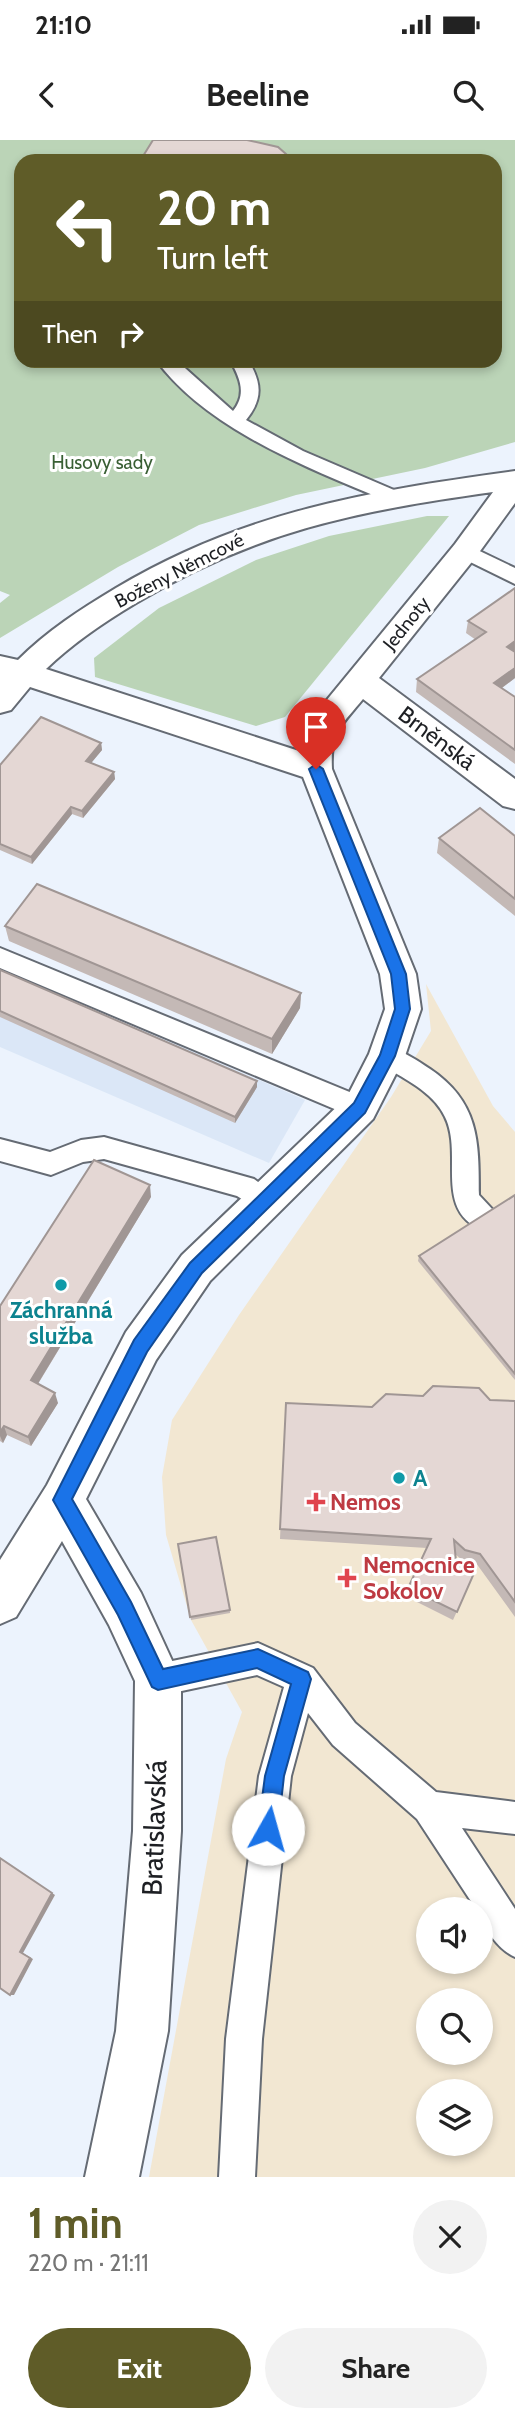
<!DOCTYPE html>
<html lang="en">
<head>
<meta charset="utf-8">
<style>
	:root { --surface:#fff; --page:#f2f2f2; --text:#222; --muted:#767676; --accent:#5f5c28 }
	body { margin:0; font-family:Cabin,sans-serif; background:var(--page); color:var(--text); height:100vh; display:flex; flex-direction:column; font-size:26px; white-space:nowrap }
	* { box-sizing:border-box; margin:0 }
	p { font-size:23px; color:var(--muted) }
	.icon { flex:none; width:38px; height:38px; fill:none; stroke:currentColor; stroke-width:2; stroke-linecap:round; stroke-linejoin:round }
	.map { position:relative; height:2037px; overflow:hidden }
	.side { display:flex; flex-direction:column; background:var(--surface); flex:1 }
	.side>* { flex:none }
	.guide { position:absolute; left:14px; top:14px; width:488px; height:214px; border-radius:21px; box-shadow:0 4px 10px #0003; background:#5f5c28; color:#fff; overflow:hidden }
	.buttons { position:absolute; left:416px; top:1757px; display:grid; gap:14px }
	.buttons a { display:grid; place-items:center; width:77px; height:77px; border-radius:50%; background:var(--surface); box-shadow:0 4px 10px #0003; font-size:35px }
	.pin { position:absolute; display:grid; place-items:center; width:60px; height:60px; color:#fff; margin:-72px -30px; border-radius:50% 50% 50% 0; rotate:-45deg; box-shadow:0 0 7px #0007 }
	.pin .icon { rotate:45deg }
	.me { position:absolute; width:77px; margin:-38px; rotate:7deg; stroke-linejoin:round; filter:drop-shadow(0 0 5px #0008) }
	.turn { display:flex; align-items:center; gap:24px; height:147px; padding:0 28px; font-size:32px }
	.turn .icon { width:91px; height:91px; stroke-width:2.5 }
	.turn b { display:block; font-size:49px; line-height:60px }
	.then { display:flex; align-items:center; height:66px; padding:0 28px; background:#0003; gap:14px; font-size:26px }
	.round { display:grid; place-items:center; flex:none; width:74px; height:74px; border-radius:37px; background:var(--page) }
	.summary { display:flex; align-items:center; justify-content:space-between; height:119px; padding:0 28px }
	h1 { font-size:42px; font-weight:800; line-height:52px; color:var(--accent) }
	.cta { display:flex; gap:14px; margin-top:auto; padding:14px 28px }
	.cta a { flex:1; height:80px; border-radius:42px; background:var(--accent); color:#fff; font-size:28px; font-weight:800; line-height:80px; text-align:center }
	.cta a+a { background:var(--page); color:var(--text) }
	.status { display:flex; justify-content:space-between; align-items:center; height:49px; padding:0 35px; background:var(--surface); direction:ltr }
	.status svg { height:19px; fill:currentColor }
	header { display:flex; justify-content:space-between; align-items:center; height:91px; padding:0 28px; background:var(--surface); font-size:32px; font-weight:800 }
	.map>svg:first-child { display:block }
	.built { fill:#dbe7f7 }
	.medical { fill:#f2e7d2; fill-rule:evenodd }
	.green { fill:#bbd4b7; fill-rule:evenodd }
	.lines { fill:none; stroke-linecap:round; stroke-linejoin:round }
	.lane-casing { stroke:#656b74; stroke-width:4 }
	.street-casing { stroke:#656b74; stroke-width:4 }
	.lane { fill:#fff; fill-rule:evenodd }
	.street { fill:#fff; fill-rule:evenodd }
	.wall { fill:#c4b9b6 }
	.shaded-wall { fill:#a09694 }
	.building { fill:#e4d7d4; stroke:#a09694; stroke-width:2 }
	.route { fill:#1a73e8; stroke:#114b97; stroke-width:2 }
	.culture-dot { fill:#0f9aa8; stroke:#fff; stroke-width:2.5 }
	.health-dot { fill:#e0444e; stroke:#fff; stroke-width:2.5 }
	.labels { text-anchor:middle; stroke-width:6; stroke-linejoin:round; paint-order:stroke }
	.far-park-label { font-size:19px; fill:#395f34; stroke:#fff }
	.far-street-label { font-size:19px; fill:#1d1f23; stroke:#fff }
	.street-label { font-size:23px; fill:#1d1f23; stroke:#fff }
	.culture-label { font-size:23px; font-weight:bold; fill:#0d838f; stroke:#fff }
	.health-label { font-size:23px; font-weight:bold; fill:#be3a42; stroke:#fff; text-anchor:start }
	.near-street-label { font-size:28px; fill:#1d1f23; stroke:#fff }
</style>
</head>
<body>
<div class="status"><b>21:10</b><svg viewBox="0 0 49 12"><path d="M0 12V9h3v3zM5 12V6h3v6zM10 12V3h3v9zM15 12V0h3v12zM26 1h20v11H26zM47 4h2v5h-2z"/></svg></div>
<header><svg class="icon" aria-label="back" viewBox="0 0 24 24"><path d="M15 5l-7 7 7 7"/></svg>Beeline<svg class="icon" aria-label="search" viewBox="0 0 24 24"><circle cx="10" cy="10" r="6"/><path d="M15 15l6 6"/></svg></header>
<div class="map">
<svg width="515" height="2037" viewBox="0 0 515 2037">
	<rect width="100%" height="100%" fill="#ecf3fd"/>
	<path class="built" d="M 0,827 L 305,960 L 269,1023 L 0,907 Z"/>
	<path class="medical" d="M 426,844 L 493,966 L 515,992 L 515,2037 L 149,2037 L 226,1619 L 242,1572 L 191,1480 L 166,1395 L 162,1337 L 172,1280 L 239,1175 L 391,957 L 431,891 ZM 429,1769 L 481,1769 L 481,1822 L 429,1822 ZM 429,1860 L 481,1860 L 481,1913 L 429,1913 ZM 429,1951 L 481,1951 L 481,2004 L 429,2004 Z"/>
	<g class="green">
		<path d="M 0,0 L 515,0 L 515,302 L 425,328 L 296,355 L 199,385 L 118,427 L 0,498 L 0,463 L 10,455 L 0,451 ZM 21,21 L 495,21 L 495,220 L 21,220 Z"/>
		<path d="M 427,376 L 449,376 L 285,577 L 256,586 L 95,537 L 94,518 L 159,468 L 256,420 L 329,396 Z"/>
	</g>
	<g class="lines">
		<g class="lane-casing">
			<g id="lane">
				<path d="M 156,220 L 176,220 L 233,271 C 247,254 240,238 230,220 L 248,220 C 262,243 263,259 246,280 L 303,311 L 401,353 L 404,357 L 401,361 L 387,361 C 309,328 209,291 156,220 Z"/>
				<path d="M 465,404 L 515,428 L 515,444 L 458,416 L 455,411 L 458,406 Z"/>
				<path d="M 0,808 L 369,960 L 373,968 L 369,976 L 360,979 L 351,976 L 0,828 Z"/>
				<path d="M 387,906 C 402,911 417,920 430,929 C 479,962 479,1001 479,1055 L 494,1071 L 498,1079 L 494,1087 L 485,1091 C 432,1072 464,1015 445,977 C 433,951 401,937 378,923 L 374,916 L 378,909 Z"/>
				<path d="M 104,997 L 254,1039 L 273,1053 L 277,1061 L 273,1069 L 264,1073 L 237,1056 L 104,1019 L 83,1022 L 51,1035 L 0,1021 L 0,999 L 50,1012 L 81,1000 Z"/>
				<path d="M 258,1503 L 313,1528 L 355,1583 L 436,1652 L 515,1662 L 515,1694 L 462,1688 L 515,1769 L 515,1817 C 499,1810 481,1787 481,1769 L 476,1769 L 417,1679 L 333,1605 L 308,1573 L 291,1636 L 262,1899 L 255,2037 L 219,2037 L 226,1899 L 259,1636 L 284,1547 L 257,1535 L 158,1556 L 147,1551 L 142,1540 L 147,1529 L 158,1524 Z"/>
			</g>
		</g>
		<g class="street-casing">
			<path id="street" d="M 515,331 L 515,363 L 475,418 L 379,538 L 515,639 L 515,669 L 503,666 L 363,559 C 341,586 330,592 332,629 L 416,834 L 421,869 L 405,916 L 373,979 L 210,1141 L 156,1220 L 86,1359 L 141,1453 L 181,1540 L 181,1691 L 168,1891 L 139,2037 L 85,2037 L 116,1891 L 133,1691 L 135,1541 L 109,1485 L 62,1401 L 16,1477 L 0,1484 L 0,1420 L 47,1345 L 126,1192 L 182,1115 L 347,957 L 369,914 L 385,869 L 380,834 L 303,637 L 30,547 L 11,570 L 0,573 L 0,516 L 18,520 C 47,491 81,469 116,448 C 245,371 369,351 515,331 ZM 493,352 L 455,404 L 312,578 L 299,611 L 46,529 C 73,503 104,482 136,463 C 255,391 357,371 493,352 Z"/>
		</g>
		<use href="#lane" class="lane"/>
		<use href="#street" class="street"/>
	</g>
	<g class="wall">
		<path d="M 515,448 L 515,538 L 502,548 L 515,557 L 515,624 L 416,552 L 417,539 L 476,500 L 466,493 L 468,481 Z"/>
		<path d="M 101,603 L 102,610 L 91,623 L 114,632 L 115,639 L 83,678 L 72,674 L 32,724 L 0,710 L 0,625 Z"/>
		<path d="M 515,696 L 515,776 L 437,713 L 439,698 Z"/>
		<path d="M 5,786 L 301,853 L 300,868 L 272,914 L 9,801 Z"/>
		<path d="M 0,830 L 257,947 L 235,983 L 0,877 Z"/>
		<path d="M 515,1055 L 515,1240 L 418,1121 L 419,1116 Z"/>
		<path d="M 151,1057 L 38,1244 L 58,1263 L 31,1306 L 7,1295 L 3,1303 L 0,1301 L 0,1166 Z"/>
		<path d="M 490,1260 L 515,1261 L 515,1477 L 476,1423 L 461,1419 L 455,1414 L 456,1421 L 475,1431 L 453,1480 L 405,1456 L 427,1408 L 280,1399 L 286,1263 L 372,1267 Z"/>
		<path d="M 178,1404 L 230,1470 L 230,1473 L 191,1480 Z"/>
	</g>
	<g class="shaded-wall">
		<path d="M 515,501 L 515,512 L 507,507 Z"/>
		<path d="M 515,528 L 515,538 L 492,555 L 494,543 Z"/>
		<path d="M 101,603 L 102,610 L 87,628 L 86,621 Z"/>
		<path d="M 114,632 L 115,639 L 83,678 L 82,671 Z"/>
		<path d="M 71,667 L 72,674 L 32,724 L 31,717 Z"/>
		<path d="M 301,853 L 300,868 L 272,914 L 272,899 Z"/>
		<path d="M 257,941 L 257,947 L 235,983 L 235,977 Z"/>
		<path d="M 150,1045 L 151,1057 L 34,1250 L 31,1240 Z"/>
		<path d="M 55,1253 L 58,1263 L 31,1306 L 28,1297 Z"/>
		<path d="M 4,1286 L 7,1295 L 3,1303 L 0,1296 L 0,1292 Z"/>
		<path d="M 52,1753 L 55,1755 L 23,1813 L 33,1819 L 14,1855 L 10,1855 L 20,1812 Z"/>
	</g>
	<g class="building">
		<path d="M 153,0 L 247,0 L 278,7 L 286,14 L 282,21 L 140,21 Z"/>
		<path d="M 515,448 L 515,501 L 507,507 L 515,512 L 515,528 L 494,543 L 515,557 L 515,610 L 417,539 L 486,492 L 468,481 Z"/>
		<path d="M 41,577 L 101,603 L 86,621 L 114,632 L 82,671 L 71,667 L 31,717 L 0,704 L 0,625 Z"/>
		<path d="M 480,668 L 515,696 L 515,759 L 439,698 Z"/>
		<path d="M 37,744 L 301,853 L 272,899 L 5,786 Z"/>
		<path d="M 0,830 L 257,941 L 235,977 L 0,871 Z"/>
		<path d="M 94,1020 L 150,1045 L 31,1240 L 55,1253 L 28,1297 L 4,1286 L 0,1292 L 0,1166 Z"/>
		<path d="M 515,1055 L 515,1234 L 419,1116 Z"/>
		<path d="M 433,1246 L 479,1248 L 490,1260 L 515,1261 L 515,1462 L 480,1414 L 465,1410 L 454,1400 L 456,1421 L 475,1431 L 457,1472 L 408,1448 L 431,1399 L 280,1389 L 286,1263 L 372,1267 L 386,1254 L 423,1256 Z"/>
		<path d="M 216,1397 L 230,1470 L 190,1477 L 178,1404 Z"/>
		<path d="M 0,1718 L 52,1753 L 20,1812 L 30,1818 L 10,1855 L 0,1848 Z"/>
	</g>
	<path class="route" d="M 316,624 L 323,629 L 406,834 L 410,869 L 395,916 L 365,973 L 202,1133 L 147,1212 L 72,1359 L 131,1462 L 163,1529 L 258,1509 L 308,1532 L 311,1539 L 284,1636 L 278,1689 L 275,1696 L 268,1699 L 261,1696 L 258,1689 L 265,1636 L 291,1544 L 257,1528 L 158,1550 L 152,1547 L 118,1475 L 53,1360 L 134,1200 L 190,1123 L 354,963 L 380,915 L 395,869 L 391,834 L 309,629 Z"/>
	<g class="culture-dot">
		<circle cx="61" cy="1145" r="7"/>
		<circle cx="399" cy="1338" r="7"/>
	</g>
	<g class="health-dot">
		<path d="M312.5 1351.5h7v7h7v7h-7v7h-7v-7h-7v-7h7z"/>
		<path d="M343.5 1427.5h7v7h7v7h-7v7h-7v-7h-7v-7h7z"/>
	</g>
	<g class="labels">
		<g class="far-park-label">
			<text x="102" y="329">Husovy sady</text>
		</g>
		<g class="far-street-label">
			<text transform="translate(179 430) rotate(-27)" y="7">Boženy Němcové</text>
			<text transform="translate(406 483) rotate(-51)" y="7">Jednoty</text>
		</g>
		<g class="street-label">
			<text transform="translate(437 598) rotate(37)" y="8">Brněnská</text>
		</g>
		<g class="culture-label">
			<text x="61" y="1178">Záchranná<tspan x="61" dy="26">služba</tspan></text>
			<text x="413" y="1346" text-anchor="start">A</text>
		</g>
		<g class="health-label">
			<text x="330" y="1370">Nemos</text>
			<text x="363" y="1433">Nemocnice<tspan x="363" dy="26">Sokolov</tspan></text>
		</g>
		<g class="near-street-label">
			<text transform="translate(154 1688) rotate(-88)" y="10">Bratislavská</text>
		</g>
	</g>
</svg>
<div class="buttons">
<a><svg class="icon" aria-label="sound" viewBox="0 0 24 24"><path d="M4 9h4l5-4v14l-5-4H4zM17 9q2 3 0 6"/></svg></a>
<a><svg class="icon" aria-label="search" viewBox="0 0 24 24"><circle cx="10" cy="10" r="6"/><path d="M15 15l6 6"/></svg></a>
<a><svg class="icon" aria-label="layers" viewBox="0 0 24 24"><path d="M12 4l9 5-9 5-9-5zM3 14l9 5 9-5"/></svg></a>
</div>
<div class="pin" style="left:316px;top:629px;background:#d93025"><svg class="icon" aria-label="arrive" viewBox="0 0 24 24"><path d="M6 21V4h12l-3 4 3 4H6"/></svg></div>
<svg class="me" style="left:268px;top:1689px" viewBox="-20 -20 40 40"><circle r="19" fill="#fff"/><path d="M0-13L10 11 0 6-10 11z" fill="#1a73e8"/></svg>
<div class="guide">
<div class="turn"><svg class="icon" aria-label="left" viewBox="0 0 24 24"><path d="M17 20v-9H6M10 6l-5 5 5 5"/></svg><div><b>20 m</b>Turn left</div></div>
<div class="then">Then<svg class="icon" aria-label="right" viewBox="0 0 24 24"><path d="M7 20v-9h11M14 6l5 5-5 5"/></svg></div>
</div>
</div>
<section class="side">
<div class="summary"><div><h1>1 min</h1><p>220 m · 21:11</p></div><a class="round"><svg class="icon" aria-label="close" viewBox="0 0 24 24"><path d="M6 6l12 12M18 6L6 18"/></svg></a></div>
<div class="cta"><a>Exit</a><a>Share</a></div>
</section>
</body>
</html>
